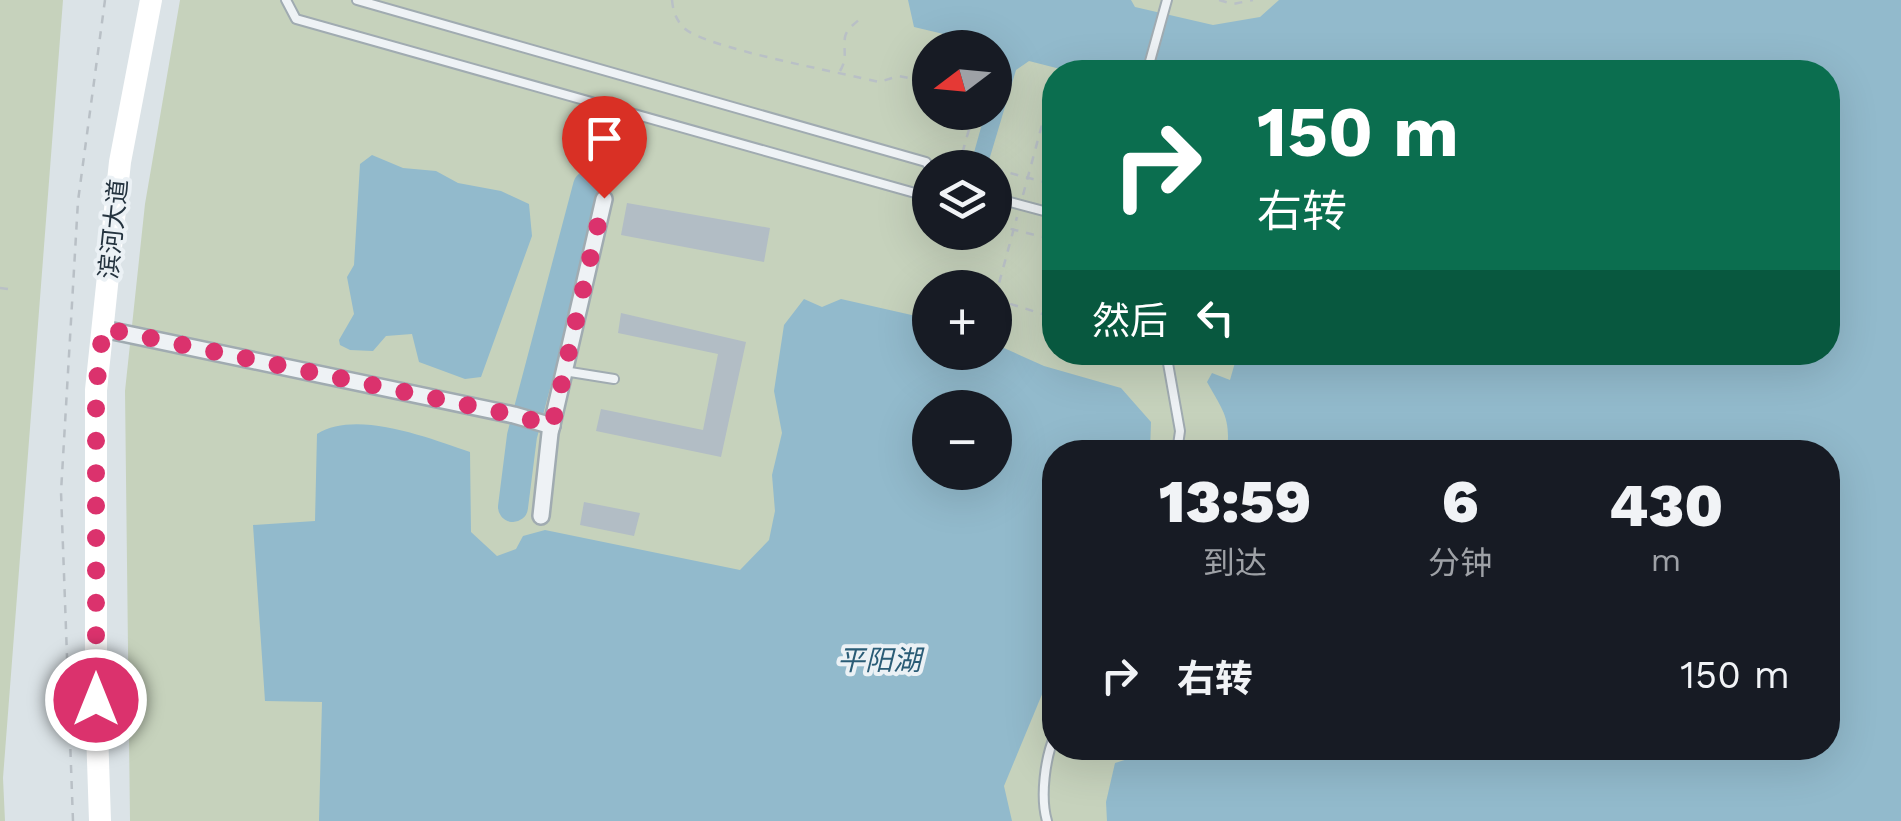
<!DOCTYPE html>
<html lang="zh">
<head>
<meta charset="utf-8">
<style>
	:root { --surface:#171b24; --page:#242831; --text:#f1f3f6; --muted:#9ea1a6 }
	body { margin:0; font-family:"Work Sans","Noto Sans SC",sans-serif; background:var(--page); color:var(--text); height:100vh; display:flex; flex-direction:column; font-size:38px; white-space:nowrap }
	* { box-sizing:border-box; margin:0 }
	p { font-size:32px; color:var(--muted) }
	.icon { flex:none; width:55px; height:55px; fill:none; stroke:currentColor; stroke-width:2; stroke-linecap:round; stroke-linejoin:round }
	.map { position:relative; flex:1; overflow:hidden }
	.drawer { position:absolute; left:1042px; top:440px; width:798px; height:320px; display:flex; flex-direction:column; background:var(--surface); border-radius:40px; box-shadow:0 10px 40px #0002 }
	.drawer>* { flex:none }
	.banner { position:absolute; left:1042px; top:60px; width:798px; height:305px; border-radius:40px; box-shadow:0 10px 40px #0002; background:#0b6e4f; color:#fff; overflow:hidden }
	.needle { width:65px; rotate:254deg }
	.controls { position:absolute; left:912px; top:30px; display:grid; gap:20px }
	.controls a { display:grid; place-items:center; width:100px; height:100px; border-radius:50%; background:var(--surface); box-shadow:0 10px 40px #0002; font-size:50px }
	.pin { position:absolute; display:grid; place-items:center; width:85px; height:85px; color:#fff; margin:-102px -42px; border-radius:50% 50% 50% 0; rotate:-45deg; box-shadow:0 0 10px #0007 }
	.pin .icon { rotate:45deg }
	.me { position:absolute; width:110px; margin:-55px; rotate:0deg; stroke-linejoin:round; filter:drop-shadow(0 0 8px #0008) }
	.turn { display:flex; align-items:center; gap:35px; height:210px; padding:0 50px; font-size:45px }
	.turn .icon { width:130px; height:130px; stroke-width:2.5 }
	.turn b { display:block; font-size:70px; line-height:85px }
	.then { display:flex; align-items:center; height:95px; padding:0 50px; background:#0003; gap:20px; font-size:38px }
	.eta { display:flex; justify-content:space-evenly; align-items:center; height:170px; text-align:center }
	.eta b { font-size:60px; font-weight:800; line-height:70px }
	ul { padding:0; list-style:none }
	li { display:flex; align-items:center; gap:30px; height:130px; padding:0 50px }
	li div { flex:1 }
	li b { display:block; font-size:38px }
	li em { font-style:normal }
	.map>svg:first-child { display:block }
	.green { fill:#c6d2bc; fill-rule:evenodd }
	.water { fill:#92bacc; fill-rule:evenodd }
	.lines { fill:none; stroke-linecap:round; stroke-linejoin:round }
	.river { stroke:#92bacc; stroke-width:30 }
	.building { fill:#b2bdc5 }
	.lane-casing { stroke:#a0abb1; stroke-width:12 }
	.street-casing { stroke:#a0abb1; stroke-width:20 }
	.path { stroke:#b9c0c6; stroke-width:2.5; stroke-dasharray:8 8; stroke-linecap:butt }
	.lane { stroke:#eef2f5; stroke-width:8 }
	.street { stroke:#eef2f5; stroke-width:15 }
	.secondary { stroke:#fff; stroke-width:22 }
	.route { stroke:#db326d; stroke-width:18; stroke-dasharray:0 32.4 }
	.labels { text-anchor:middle; stroke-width:8; stroke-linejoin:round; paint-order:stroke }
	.street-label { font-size:25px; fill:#24333f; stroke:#ebf1f5 }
	.water-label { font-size:28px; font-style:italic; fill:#2a5c76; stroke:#ebf1f5 }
</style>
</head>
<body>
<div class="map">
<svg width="1901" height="821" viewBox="0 0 1901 821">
	<rect width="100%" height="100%" fill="#dbe3e7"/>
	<g class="green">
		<path d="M 0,0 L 63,0 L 3,778 L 5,821 L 0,821 Z"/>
		<path d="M 180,0 L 1901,0 L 1901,821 L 130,821 L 125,391 L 145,204 ZM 930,48 L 995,48 L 995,112 L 930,112 ZM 1055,72 L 1828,72 L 1828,352 L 1055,352 ZM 930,168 L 995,168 L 995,232 L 930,232 ZM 930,288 L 995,288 L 995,352 L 930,352 ZM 930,408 L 995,408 L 995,472 L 930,472 ZM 1055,452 L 1828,452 L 1828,748 L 1055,748 Z"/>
	</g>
	<g class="water">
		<path d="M 908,0 L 1131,0 L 1135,7 L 1213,25 L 1260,17 L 1279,0 L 1901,0 L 1901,821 L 1107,821 L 1106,802 L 1115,763 L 1131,758 L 1136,748 L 1828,748 L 1828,452 L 1227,452 C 1231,417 1223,411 1207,382 L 1212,373 L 1230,380 L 1238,352 L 1828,352 L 1828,72 L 1072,72 L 1029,61 L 1016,70 L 987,167 L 970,167 L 985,113 L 995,112 L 995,74 L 1000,53 L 990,45 L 914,27 Z"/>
		<path d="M 372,155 L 403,168 L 436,171 L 458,183 L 501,191 L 529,204 L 532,236 L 481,377 L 465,379 L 419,362 L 412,334 L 386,336 L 373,351 L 350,350 L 340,345 L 339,340 L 354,314 L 347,277 L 354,265 L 360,164 Z"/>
		<path d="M 804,299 L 822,307 L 841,299 L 916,316 L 930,309 L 930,352 L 995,352 L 995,344 L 1044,366 L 1121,388 L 1151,422 L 1150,452 L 1055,452 L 1055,663 L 1004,786 L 1012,821 L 319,821 L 322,702 L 265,701 L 253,525 L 315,521 L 317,434 C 356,409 429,438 470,452 L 471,532 L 497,556 L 516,549 L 523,536 L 545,530 L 740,570 L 769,540 L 775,511 L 772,475 L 782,433 L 774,391 L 784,325 ZM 930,408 L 995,408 L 995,472 L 930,472 Z"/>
	</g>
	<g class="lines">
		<path class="river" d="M 513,507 L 522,436 L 588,186"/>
	</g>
	<g class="building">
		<path d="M 627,203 L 770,228 L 764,262 L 621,235 Z"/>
		<path d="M 621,313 L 746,342 L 721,457 L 596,431 L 601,409 L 703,430 L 718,354 L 618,333 Z"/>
		<path d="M 584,502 L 640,513 L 634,536 L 580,525 Z"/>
	</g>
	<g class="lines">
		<g class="lane-casing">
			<g id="lane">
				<path d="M 286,0 L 296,19 L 915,193 L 930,189"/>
				<path d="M 357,0 L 926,162 L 930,168"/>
				<path d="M 1147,72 L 1167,0"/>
				<path d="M 995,198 L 1055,214"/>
				<path d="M 1166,352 L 1180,431 L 1177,452"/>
				<path d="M 564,371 L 614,379"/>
				<path d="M 1047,821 C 1040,797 1045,758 1055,735"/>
			</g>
		</g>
		<g class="street-casing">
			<g id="street">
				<path d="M 103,329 L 514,415 L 552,426"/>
				<path d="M 541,516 L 550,433 L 604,199"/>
			</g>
		</g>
		<g class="path">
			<path d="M 672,0 C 673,11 676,20 684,28 C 705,48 843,73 879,82 L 899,76 L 930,82"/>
			<path d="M 1219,0 L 1233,4 L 1253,0"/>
			<path d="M 840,71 C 848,58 843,51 845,37 C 847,28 856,23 862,17"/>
			<path d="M 961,161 L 987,168"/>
			<path d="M 958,168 L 974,112"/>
			<path d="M 995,169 L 1055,185"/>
			<path d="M 1023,195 L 1046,110 L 1055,113"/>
			<path d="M 995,225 L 1055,240"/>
			<path d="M 0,288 L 9,289"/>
			<path d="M 995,298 L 1017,217"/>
			<path d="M 995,299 L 1055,318"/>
			<path d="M 1213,352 L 1215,352"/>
			<path d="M 73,821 L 61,492 L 78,201 L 105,0"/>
		</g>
		<use href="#lane" class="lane"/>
		<use href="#street" class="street"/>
		<path class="secondary" d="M 100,821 L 96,700 L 96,390 L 120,162 L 151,0"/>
	</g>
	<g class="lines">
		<path class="route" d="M 96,700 L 96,390 L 103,328 L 514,415 L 552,426 L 604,198"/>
	</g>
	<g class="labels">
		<g class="street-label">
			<text transform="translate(113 229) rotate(-84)" y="9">滨河大道</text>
		</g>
		<g class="water-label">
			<text x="879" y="670">平阳湖</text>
		</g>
	</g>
</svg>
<div class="controls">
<a><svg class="needle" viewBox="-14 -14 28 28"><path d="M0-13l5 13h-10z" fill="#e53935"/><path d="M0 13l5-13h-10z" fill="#9ea1a6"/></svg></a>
<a><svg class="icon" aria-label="layers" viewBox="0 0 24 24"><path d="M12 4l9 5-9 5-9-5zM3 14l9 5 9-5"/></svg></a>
<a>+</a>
<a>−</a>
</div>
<div class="pin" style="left:604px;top:198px;background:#d93025"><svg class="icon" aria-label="arrive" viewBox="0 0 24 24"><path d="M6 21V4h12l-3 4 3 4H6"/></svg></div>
<svg class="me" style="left:96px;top:700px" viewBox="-20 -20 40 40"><circle r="17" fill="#db326d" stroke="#fff" stroke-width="3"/><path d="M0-11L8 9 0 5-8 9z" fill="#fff"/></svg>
<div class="banner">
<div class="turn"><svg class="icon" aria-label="right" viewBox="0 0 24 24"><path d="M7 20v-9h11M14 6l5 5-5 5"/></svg><div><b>150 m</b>右转</div></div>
<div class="then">然后<svg class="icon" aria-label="left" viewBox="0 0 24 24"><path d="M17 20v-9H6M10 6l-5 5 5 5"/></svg></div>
</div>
<section class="drawer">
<div class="eta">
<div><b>13:59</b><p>到达</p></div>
<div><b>6</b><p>分钟</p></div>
<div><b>430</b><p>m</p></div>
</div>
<ul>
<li><svg class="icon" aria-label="right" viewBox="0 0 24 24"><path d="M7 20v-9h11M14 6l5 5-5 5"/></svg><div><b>右转</b></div><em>150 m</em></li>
</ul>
</section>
</div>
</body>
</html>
